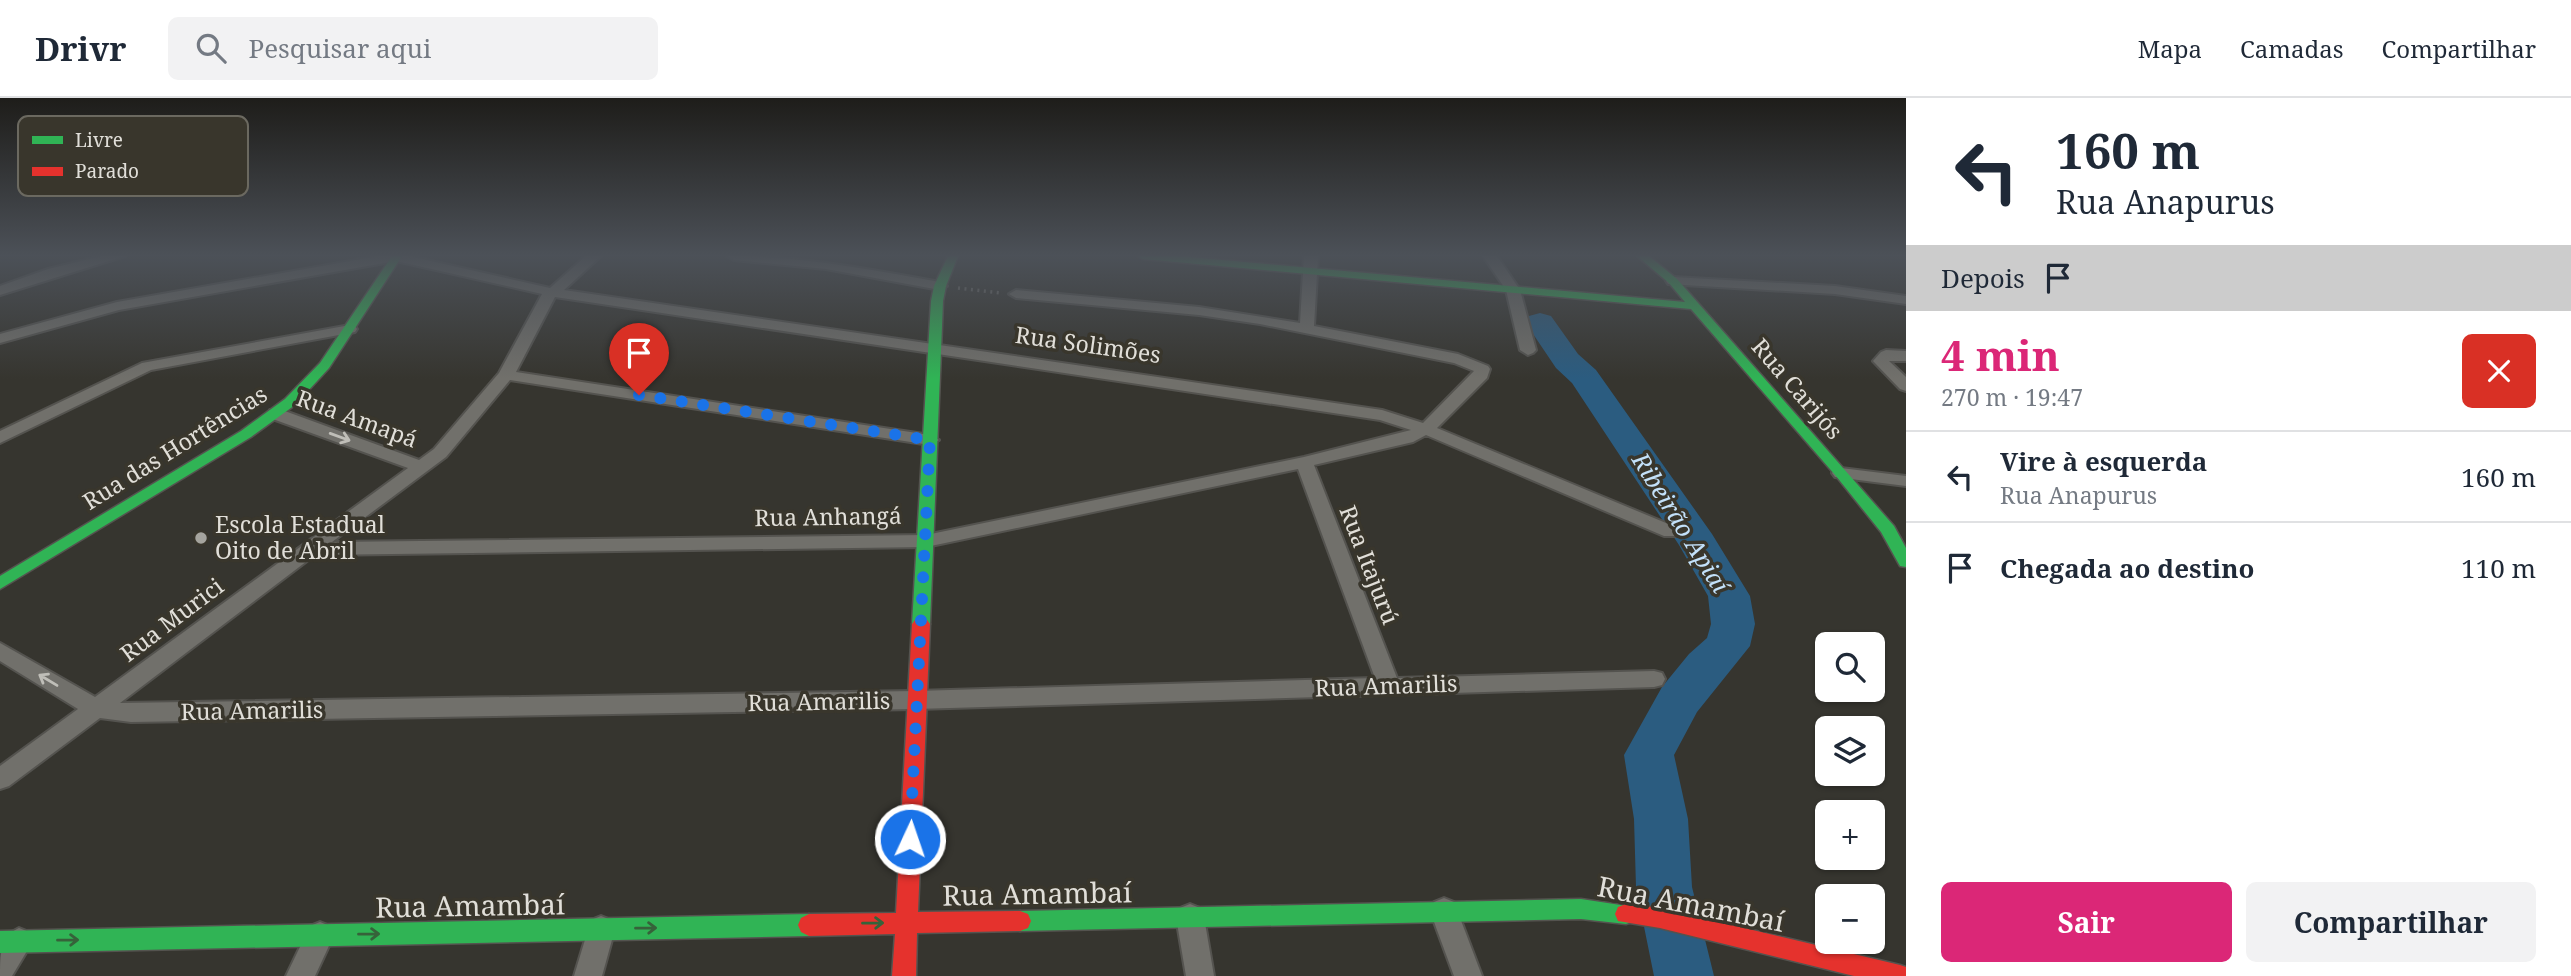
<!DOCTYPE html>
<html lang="pt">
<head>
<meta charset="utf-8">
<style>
	:root { --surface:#fff; --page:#f2f2f3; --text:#1f2937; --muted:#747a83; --line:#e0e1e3; --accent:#db2777 }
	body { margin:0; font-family:"Noto Serif",serif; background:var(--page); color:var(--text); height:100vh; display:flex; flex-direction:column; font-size:26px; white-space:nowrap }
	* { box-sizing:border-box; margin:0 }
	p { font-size:23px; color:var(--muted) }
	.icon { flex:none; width:38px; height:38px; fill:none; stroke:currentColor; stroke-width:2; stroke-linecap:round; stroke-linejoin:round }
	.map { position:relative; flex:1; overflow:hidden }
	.sheet { display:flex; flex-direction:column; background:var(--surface); width:665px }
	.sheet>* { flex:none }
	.guide { background:#fff; color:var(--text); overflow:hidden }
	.controls { position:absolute; left:1815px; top:534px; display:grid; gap:14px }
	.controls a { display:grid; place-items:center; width:70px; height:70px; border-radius:10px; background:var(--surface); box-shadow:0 2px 5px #0004; font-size:35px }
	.pin { position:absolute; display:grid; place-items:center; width:60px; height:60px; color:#fff; margin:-72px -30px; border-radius:50% 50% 50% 0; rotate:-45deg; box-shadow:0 0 7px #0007 }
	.pin .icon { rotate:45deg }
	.me { position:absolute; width:77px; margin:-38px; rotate:3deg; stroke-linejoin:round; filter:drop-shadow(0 0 5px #0008) }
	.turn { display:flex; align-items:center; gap:24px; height:147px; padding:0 35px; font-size:32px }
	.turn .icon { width:91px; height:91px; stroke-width:2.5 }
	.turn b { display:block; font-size:49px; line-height:60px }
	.then { display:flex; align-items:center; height:66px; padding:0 35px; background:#0003; gap:14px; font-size:26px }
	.round { display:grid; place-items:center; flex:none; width:74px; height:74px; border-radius:10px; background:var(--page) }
	.headline { display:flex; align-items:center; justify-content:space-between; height:119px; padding:0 35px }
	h1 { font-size:42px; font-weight:700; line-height:52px; color:var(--accent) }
	.cta { display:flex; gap:14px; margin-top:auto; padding:14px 35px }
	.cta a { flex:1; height:80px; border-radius:10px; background:var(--accent); color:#fff; font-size:28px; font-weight:700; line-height:80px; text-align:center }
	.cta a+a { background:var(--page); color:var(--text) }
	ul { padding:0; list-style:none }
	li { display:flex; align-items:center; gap:21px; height:91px; padding:0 35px; border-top:2px solid var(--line) }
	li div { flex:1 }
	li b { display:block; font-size:26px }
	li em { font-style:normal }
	header { display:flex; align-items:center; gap:42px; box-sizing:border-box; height:98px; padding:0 35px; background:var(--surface); border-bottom:2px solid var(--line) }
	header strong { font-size:33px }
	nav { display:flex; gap:38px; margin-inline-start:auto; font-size:24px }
	.search { width:490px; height:63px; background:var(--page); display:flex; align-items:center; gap:18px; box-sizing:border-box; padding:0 24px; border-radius:10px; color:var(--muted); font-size:26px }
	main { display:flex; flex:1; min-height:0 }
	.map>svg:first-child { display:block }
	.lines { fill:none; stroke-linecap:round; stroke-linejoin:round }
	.river { fill:#2b5c80; fill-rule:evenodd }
	.street-casing { stroke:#54534f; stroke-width:4 }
	.fast-casing { stroke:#54534f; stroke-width:3 }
	.jam-casing { stroke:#54534f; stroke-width:3 }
	.path { stroke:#71706c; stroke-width:3.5; stroke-dasharray:2 4.5; stroke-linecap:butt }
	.street { fill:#71706b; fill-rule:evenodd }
	.fast { fill:#30b455; fill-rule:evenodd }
	.jam { fill:#e5322d; fill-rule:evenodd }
	.oneway { stroke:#bfbeb8 }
	.oneway2 { stroke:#36623a }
	.route { stroke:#1a73e8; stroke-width:12; stroke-dasharray:0 21.6 }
	.poi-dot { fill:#a5a49e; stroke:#39362c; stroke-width:2.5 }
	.labels { text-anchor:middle; stroke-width:7; stroke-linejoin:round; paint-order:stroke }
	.street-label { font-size:23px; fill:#e1dfd9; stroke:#39362c }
	.poi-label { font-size:23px; fill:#e1dfd9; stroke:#39362c; text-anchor:start }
	.water-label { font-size:24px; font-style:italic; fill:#c3e1fa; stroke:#39362c }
	.near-street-label { font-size:28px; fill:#e1dfd9; stroke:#39362c }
	.key { fill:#39362c; stroke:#6b6960; stroke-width:2 }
	.key-label { font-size:19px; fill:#e1dfd9 }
</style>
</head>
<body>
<header>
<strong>Drivr</strong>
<div class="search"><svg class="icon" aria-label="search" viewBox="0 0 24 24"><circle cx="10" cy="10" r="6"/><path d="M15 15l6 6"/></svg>Pesquisar aqui</div>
<nav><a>Mapa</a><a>Camadas</a><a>Compartilhar</a></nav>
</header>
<main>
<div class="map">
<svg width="1906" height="878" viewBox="0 0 1906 878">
	<rect width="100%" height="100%" fill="#36352f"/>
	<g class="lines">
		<path class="river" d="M 1540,215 L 1551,218 L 1578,256 L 1596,272 L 1712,436 L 1750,498 L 1755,526 L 1750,548 L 1697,614 L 1674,657 L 1688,721 L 1692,789 L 1714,878 L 1654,878 L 1636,789 L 1634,721 L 1624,657 L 1662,589 L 1689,556 L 1707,540 L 1711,526 L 1708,498 L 1679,447 L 1572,285 L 1556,270 L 1525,224 L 1529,218 Z"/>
		<g class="street-casing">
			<g id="street">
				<path d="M 102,158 L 125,158 L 0,197 L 0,188 L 48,171 Z"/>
				<path d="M 379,158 L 409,158 L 550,190 L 586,158 L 601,158 L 564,192 L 1382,312 L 1423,325 L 1474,273 L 1454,265 L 1260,226 L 1199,217 L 1016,200 L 1009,196 L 1016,192 L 1199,209 L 1300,225 L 1304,158 L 1318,158 L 1314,228 L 1458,256 L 1488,268 L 1490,271 L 1487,280 L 1437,330 L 1678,430 L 1681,434 L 1678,438 L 1664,438 L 1426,337 L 1413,344 L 1314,367 L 1397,580 L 1654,573 L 1662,575 L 1665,581 L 1662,587 L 1654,589 L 916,611 L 131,624 L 100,620 L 9,688 L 0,691 L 0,668 L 78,611 L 0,563 L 0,545 L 95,599 L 408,370 L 270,320 L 268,316 L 270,312 L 282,312 L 419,362 L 434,351 L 499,275 L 542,196 L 396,163 L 119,212 L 0,245 L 0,236 L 117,204 ZM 555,199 L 1380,322 L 1411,332 L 1304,359 L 926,437 L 332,444 L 446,359 L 510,282 L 930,347 L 939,342 L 930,337 L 516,274 ZM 1298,371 L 1375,580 L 916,593 L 120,605 L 315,457 L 926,449 Z"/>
				<path d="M 727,158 C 800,158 869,171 940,184 L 947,188 L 940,192 L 826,171 L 734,162 Z"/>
				<path d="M 1483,158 L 1497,158 L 1520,192 L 1536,252 L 1533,255 L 1528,257 L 1520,252 L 1506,192 Z"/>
				<path d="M 1673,179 L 1835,188 L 1906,198 L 1906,206 L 1835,196 L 1668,186 L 1666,183 Z"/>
				<path d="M 350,227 L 355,228 L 357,231 L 355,234 L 151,272 L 0,345 L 0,333 L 142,265 Z"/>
				<path d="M 1886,252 L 1906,253 L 1906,263 L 1889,263 L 1906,279 L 1906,293 L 1900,291 L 1873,263 L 1881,254 Z"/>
				<path d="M 1841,370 L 1906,378 L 1906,388 L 1835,379 L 1832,375 L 1835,371 Z"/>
				<path d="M 1444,800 L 1454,804 L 1482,878 L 1454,878 L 1430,813 L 1434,804 Z"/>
				<path d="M 1190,806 L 1200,810 L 1204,819 L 1214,878 L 1186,878 L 1176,819 L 1180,810 Z"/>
				<path d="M 601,818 L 611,822 L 615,831 L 602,878 L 574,878 L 591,822 Z"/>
				<path d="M 320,824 L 330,828 L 334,837 L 315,878 L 286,878 L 310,828 Z"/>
				<path d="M 19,830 L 29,834 L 33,843 L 12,878 L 0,878 C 0,857 0,838 19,830 Z"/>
			</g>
		</g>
		<g class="fast-casing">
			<g id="fast">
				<path d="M 392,158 L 402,158 L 329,270 L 295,307 L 251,339 L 0,491 L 0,478 L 241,333 L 285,301 L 320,265 Z"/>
				<path d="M 948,158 L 958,158 L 946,188 L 943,203 L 930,526 L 927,530 L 915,530 L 912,526 L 931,203 L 934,188 Z"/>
				<path d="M 1138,158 L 1179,158 L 1685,204 L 1669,185 L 1637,158 L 1649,158 L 1677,181 L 1894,428 L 1906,450 L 1906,469 L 1900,468 L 1881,434 L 1836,378 L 1691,211 L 1143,161 Z"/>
				<path d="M 1581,801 L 1634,809 L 1637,816 L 1634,823 L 1626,826 L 1581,821 L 1020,833 L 1012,830 L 1009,823 L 1012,816 L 1020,813 Z"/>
				<path d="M 809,816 L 817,820 L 820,827 L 817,834 L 809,838 L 0,855 L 0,833 Z"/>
			</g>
		</g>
		<g class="jam-casing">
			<g id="jam">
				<path d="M 921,520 L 927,522 L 930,526 L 918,814 L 1020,813 L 1028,816 L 1031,823 L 1028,830 L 1020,833 L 917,835 L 916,878 L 892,878 L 895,836 L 809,838 L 801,834 L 798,827 L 801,820 L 809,816 L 896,815 L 912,526 L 915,522 Z"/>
				<path d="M 1626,806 L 1660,810 L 1900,867 L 1906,869 L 1906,878 L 1854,878 L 1660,830 L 1618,823 L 1615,816 L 1618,809 Z"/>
			</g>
		</g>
		<path class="path" d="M 958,190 L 1001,195"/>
		<use href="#street" class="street"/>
		<use href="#fast" class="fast"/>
		<use href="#jam" class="jam"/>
	</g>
	<defs><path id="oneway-shaft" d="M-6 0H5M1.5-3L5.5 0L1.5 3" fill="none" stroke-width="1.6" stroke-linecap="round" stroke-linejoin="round" transform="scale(1.75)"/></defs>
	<g class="oneway">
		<use href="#oneway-shaft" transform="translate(340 339) rotate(20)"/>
		<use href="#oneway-shaft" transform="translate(48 582) rotate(-149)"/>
	</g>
	<g class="oneway2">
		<use href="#oneway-shaft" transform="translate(873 825) rotate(-1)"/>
		<use href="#oneway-shaft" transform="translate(646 830) rotate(-1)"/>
		<use href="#oneway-shaft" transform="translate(369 836) rotate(-1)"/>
		<use href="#oneway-shaft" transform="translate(68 842) rotate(-1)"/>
	</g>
	<linearGradient id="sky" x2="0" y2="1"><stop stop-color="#1e1d1a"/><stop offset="0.56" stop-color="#4c5158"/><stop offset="1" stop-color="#4c5158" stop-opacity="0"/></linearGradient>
	<rect width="1906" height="281" fill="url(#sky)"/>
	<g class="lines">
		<path class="route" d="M 639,297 L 930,342 L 910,741"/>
	</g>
	<circle class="poi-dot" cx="201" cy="440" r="7"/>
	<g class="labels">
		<g class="street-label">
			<text transform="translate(1088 247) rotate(8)" y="8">Rua Solimões</text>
			<text transform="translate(1797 291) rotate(49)" y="8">Rua Carijós</text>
			<text transform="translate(357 321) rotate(20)" y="8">Rua Amapá</text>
			<text transform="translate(175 350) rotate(-32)" y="8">Rua das Hortências</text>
			<text transform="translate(828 419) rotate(-1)" y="8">Rua Anhangá</text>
			<text transform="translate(1369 467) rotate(69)" y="8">Rua Itajurú</text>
			<text transform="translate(172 522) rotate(-37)" y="8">Rua Murici</text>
			<text transform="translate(1386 588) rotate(-2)" y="8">Rua Amarilis</text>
			<text transform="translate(819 604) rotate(-1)" y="8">Rua Amarilis</text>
			<text transform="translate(252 613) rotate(-1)" y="8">Rua Amarilis</text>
		</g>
		<g class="poi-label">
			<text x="215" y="435">Escola Estadual<tspan x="215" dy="26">Oito de Abril</tspan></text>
		</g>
		<g class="water-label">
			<text transform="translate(1680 425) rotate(58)" y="8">Ribeirão Apiaí</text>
		</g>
		<g class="near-street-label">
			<text transform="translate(1037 796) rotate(-1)" y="10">Rua Amambaí</text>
			<text transform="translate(1691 806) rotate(11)" y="10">Rua Amambaí</text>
			<text transform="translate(470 808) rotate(-1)" y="10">Rua Amambaí</text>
		</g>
	</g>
	<rect x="18" y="18" width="230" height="80" rx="10" class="key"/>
	<rect x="32" y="38" width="31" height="8" fill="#30b455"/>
	<rect x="32" y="69" width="31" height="9" fill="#e5322d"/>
	<g class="key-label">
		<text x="75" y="49">Livre</text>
		<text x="75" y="80">Parado</text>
	</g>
</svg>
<div class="controls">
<a><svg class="icon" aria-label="search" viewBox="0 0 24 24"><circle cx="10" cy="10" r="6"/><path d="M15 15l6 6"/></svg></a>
<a><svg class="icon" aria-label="layers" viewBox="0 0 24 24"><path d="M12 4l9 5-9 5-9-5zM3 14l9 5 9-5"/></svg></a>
<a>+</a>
<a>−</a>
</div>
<div class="pin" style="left:639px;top:297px;background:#d93025"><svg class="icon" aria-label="arrive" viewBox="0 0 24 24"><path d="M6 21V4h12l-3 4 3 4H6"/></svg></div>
<svg class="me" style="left:910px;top:741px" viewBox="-20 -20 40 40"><circle r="17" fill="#1a73e8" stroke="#fff" stroke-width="3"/><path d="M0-11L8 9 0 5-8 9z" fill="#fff"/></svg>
</div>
<section class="sheet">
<div class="guide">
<div class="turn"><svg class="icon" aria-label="left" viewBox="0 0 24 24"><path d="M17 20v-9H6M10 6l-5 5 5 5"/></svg><div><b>160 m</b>Rua Anapurus</div></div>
<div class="then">Depois<svg class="icon" aria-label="arrive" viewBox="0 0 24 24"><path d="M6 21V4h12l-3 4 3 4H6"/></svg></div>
</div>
<div class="headline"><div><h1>4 min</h1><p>270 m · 19:47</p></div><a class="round" style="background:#d93025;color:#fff"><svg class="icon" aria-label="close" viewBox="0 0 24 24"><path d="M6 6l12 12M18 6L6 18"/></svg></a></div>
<ul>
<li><svg class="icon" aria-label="left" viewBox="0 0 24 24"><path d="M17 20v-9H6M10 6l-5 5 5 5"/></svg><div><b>Vire à esquerda</b><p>Rua Anapurus</p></div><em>160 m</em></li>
<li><svg class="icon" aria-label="arrive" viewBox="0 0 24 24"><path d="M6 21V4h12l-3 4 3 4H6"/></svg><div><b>Chegada ao destino</b></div><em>110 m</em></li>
</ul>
<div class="cta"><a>Sair</a><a>Compartilhar</a></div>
</section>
</main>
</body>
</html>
